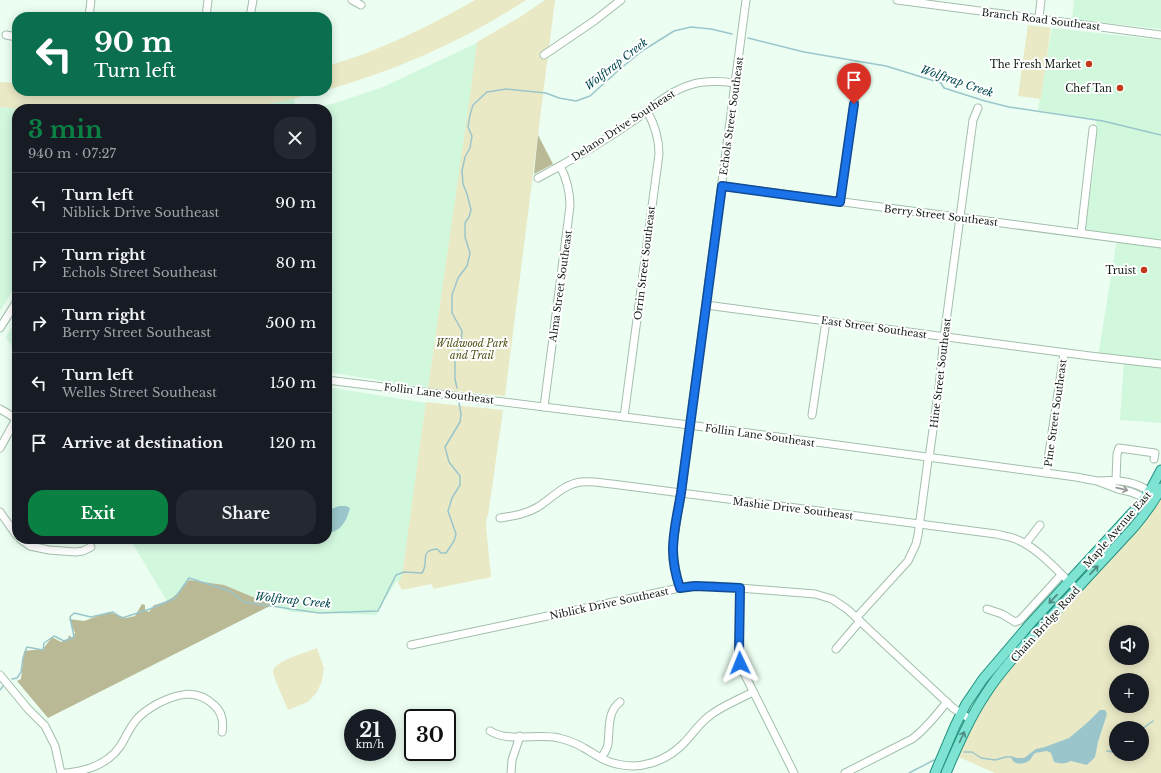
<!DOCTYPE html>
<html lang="en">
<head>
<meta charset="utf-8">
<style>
	:root { --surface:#171b24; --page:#242831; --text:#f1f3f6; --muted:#9ea1a6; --line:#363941; --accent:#0b8043 }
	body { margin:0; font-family:"Libre Baskerville",serif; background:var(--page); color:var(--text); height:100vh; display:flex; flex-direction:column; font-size:15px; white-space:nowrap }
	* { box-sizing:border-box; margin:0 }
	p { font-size:13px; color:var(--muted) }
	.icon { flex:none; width:22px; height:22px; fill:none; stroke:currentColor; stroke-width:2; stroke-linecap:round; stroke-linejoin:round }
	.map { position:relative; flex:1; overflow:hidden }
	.details { position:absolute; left:12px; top:104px; width:320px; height:440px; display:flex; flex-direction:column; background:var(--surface); border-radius:16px; box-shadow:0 2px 10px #0003 }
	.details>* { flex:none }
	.hud { position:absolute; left:12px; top:12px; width:320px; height:84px; border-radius:16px; box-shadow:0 2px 10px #0003; background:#0b6e4f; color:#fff; overflow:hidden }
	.buttons { position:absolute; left:1109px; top:625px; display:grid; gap:8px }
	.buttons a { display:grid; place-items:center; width:40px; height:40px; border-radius:50%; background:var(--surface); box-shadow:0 2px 10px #0003; font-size:20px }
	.speed { position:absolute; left:344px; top:709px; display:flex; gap:8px; font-size:20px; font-weight:700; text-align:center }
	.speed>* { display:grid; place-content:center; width:52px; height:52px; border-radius:50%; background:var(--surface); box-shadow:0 2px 10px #0003; line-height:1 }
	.speed small { font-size:10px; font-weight:400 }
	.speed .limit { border:2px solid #111; border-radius:6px; background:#fff; color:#111 }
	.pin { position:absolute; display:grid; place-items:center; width:34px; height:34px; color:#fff; margin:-41px -17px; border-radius:50% 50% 50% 0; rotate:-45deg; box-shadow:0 0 4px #0007 }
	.pin .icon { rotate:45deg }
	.me { position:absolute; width:44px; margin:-22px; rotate:358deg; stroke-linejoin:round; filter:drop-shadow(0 0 3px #0008) }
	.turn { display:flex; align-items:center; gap:14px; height:84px; padding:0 16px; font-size:18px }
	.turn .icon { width:52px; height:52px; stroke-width:2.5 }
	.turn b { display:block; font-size:28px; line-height:34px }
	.round { display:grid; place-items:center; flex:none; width:42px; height:42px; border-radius:16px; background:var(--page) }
	.overview { display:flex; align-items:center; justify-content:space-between; height:68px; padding:0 16px }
	h1 { font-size:24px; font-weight:700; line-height:30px; color:var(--accent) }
	.button { display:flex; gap:8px; margin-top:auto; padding:8px 16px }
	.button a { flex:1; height:46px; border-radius:16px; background:var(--accent); color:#fff; font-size:16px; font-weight:700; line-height:46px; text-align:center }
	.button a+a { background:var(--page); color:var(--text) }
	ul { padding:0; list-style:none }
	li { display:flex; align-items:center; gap:12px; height:60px; padding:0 16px; border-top:1px solid var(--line) }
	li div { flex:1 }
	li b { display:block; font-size:15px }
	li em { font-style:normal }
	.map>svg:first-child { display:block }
	.built { fill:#d1f7dd }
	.green { fill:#eae9c6; fill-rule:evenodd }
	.forest { fill:#bab996 }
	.water { fill:#9ac6cb }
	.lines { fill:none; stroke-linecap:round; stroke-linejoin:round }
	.stream { stroke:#9ac6cb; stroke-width:1.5 }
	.minor-casing { stroke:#a2bfab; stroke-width:9 }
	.major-casing { stroke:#21917e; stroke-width:11 }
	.minor { stroke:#fff; stroke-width:7 }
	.major { stroke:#7fe3d4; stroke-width:9 }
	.oneway { stroke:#949995 }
	.oneway2 { stroke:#4e897e }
	.route-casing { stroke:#114b97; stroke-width:10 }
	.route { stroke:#1a73e8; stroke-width:7 }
	.poi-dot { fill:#c3391a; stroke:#fff; stroke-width:1.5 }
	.labels { text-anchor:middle; stroke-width:4; stroke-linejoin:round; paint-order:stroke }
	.street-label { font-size:10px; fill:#111c14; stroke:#fff }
	.poi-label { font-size:10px; fill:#111c14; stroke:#fff; text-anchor:end }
	.park-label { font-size:10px; font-style:italic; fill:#535016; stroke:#fff }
	.water-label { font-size:11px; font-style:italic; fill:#00474d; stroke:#fff }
</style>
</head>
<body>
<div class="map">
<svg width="1161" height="773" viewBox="0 0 1161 773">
	<rect width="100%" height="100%" fill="#ebfef1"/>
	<g class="built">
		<path d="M 1074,0 L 1161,0 L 1161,29 L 1072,19 Z"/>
		<path d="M 1052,28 L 1161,40 L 1161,423 L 1120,420 L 1124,360 L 1098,357 L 1117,239 L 1084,235 L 1095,160 L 1096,131 L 1096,120 L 1038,110 Z"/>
		<path d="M 477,43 L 470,104 L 428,388 L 327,372 L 327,109 L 311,109 L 339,102 L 383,87 Z"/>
		<path d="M 294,99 L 296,109 L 235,109 Z"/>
		<path d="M 0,107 L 20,109 L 17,109 L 17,283 L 0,311 Z"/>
		<path d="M 17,318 L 17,355 L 6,337 Z"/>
		<path d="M 327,387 L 426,403 L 403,577 L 399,584 L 397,580 L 376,615 L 291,612 L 224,585 L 189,580 L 174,598 L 167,601 L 130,539 L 327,539 Z"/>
	</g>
	<g class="green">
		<path d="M 475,0 L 526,0 C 465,40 397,70 327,90 L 327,66 C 379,51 428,27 475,0 Z"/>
		<path d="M 545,0 L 555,0 L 505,396 L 428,388 L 469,103 L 477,42 L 520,17 Z"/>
		<path d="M 1028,25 L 1051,28 L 1041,99 L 1018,96 Z"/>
		<path d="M 0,82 L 17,83 L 17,91 L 323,91 L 284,101 L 238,109 L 18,109 L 0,107 Z"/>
		<path d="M 426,402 L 503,410 L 488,516 L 487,516 L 486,527 L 491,577 L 433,589 L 432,584 L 402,590 L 398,583 L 402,576 Z"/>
		<path d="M 1161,488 L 1161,773 L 995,773 L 954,755 L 979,704 L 1134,527 ZM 1116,632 L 1142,632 L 1142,658 L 1116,658 ZM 1116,680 L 1142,680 L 1142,706 L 1116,706 ZM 1116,728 L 1142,728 L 1142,754 L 1116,754 Z"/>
		<path d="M 317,648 L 324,668 L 322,681 L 317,692 L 308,702 L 288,710 C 285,702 273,677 273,671 C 274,661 308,652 317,648 Z"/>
	</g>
	<g class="forest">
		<path d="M 538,135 L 553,164 L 534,174 Z"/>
		<path d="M 189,580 L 224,585 L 272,605 L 48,718 L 17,681 L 21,679 L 24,651 L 43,649 L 52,637 L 61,642 L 68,639 L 69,635 L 72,638 L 75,633 L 69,619 L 84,621 L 109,612 L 126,618 L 135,616 L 142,604 L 145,605 L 145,610 L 149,612 L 154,605 C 173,601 177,594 189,580 Z"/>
	</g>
	<g class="water">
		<path d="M 339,506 L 346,506 L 350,508 C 346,522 342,530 327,534 L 327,512 L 331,509 Z"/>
		<path d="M 1100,710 L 1105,710 L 1107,714 L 1098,742 L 1095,757 L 1087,765 L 1071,761 C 1066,764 1060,764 1054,762 L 1051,753 L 1047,751 L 1035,753 C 1033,755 1031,759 1029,761 C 1022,765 1012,765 1011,756 L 1017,758 L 1024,758 L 1036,749 L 1045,747 L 1069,738 L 1081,728 L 1089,721 Z"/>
	</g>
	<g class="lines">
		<g class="stream">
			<path d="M 748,38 L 804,52 L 886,66 L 941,83 L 944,88 L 985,101 L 1009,107 L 1103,121 L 1161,135"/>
			<path d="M 457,388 L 455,379 L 455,358 L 461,343 L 462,331 L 452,313 L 452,295 L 458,278 L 467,266 L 470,253 L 465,237 L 465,223 L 469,217 L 471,210 L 467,194 L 463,184 L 462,171 L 465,157 L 470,148 L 472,136 L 468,127 L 470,115 L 473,105 L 487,92 L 506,89 L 546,93 L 559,98 L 576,101 L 590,96 L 620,69 L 642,51 L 674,31 L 691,27 L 711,29 L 732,34"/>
			<path d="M 12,679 L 17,678 L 21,672 L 23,658 L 27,647 L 43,650 L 44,643 L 54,636 L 64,641 L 74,637 L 70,617 L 74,613 L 91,617 L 113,612 L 122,618 L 150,609 L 175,598 L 189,578 L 230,591 L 244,602 L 319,613 L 378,611 L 396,575 L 404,572 L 422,573 C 430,561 418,551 437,549 L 441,553 L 446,553 L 454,541 L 456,534 L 448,511 L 452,498 L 460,485 L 460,476 L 449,462 L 445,447 L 460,422 L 461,414 L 459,403"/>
			<path d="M 0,690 L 3,686"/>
			<path d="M 1142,729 L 1153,721"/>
			<path d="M 1107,751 L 1113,752 L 1116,751"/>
			<path d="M 964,752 L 972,752 L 981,758 L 995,760 L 1006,757 L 1011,757"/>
			<path d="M 909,773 L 934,760"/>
		</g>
		<g class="minor-casing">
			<g id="minor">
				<path d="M 352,0 L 361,5"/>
				<path d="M 897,0 L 1161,35"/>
				<path d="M 89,17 L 91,0"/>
				<path d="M 206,17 L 208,0"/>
				<path d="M 250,17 L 253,0"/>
				<path d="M 1039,18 L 1041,0"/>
				<path d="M 6,35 L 17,37"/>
				<path d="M 544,55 L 594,21 L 621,0"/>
				<path d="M 538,178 C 570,161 601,143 630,123 C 650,110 667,92 690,85 C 705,80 720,81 735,83"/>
				<path d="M 722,186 C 868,205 1015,225 1161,244"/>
				<path d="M 840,202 L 856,90 L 859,78"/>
				<path d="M 1081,233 L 1093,129"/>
				<path d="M 706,305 L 1090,356 L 1161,364"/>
				<path d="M 0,328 L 17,301"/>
				<path d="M 327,380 L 689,425 L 1076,477 L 1097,481 L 1118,489 L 1131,492 L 1145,498 L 1149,498"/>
				<path d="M 544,407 L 570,206 C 570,191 567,179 560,166"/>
				<path d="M 0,409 L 7,413 L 17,420"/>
				<path d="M 812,415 L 826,321"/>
				<path d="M 624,417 L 659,154 C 659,138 655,125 647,111"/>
				<path d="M 0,448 L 16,419"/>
				<path d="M 1046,473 L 1064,353"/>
				<path d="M 1116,480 L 1117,454 L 1119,448 L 1155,453 L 1154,459"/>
				<path d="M 1099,481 C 1118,479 1138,482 1153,494"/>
				<path d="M 0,512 L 17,536"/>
				<path d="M 500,518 C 514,516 526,514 538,507 C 552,498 564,484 581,482 C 591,481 602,483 612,484 L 996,534 C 1004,536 1013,537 1020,541 C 1039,549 1061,575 1077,589"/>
				<path d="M 20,539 L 30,546 L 49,550 L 76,552 L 83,551 L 91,547"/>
				<path d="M 1026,543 L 1040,525"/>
				<path d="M 679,588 L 676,574 L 673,551 L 674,537 L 681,493 L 746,0"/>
				<path d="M 740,588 L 739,653 L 740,663 L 743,671 L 794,773"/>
				<path d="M 987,609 L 1002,614 L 1015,622 L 1020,620 L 1061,575"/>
				<path d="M 857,617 L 908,561 L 916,544 L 918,535 L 928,460 L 929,458 L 939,387 L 944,337 L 973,120 L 978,108"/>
				<path d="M 411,645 L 689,586 L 715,586 L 815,594 L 832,599 L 847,609 L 953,708 L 962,714 L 970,719"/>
				<path d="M 836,649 L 860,621"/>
				<path d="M 0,675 L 28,709 L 45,726 L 55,746 L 61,773"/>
				<path d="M 490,731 C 510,743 536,733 559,738 C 567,740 576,743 584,748 C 595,754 604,762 617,764 C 641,770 666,761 683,744 C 692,735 698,725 708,717 C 721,706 738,700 753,692"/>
				<path d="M 601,758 C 604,754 607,749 608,744 C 610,728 607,712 620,702"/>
				<path d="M 66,773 C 82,771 96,768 109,758 C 124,747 126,731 137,719 C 143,712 150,708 157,704 C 176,694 196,688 214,705 C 222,712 224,721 222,732"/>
				<path d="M 511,773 L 512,760 L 520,736"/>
				<path d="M 845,773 L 912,739 C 926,729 936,715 947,702"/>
			</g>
		</g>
		<g class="major-casing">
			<g id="major">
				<path d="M 935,773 L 955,726 L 966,704 L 983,679 L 1029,625 L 1142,502 L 1152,487 L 1161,470"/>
				<path d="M 946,773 C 958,745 970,717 987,692 C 1004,666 1027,643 1048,620 C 1077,589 1105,558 1134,527 C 1144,515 1154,502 1161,488"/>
			</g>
		</g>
		<use href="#minor" class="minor"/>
		<use href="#major" class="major"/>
	</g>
	<defs><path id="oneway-shaft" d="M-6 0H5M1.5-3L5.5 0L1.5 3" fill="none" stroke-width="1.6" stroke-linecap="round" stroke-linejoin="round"/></defs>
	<use class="oneway" href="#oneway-shaft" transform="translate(1122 489) rotate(13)"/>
	<g class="oneway2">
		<use href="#oneway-shaft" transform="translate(1094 570) rotate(-47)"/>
		<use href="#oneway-shaft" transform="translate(1053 599) rotate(133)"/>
		<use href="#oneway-shaft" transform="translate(962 737) rotate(-65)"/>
	</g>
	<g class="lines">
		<g class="route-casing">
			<path id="route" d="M 740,663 L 739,653 L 740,588 L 695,586 L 680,588 C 676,576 673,563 673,550 C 673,531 678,512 681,493 L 722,186 L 840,202 L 854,104"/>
		</g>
		<use href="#route" class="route"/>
	</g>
	<g class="poi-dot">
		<circle cx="1089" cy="64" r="4"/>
		<circle cx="1120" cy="88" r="4"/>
		<circle cx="1144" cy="270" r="4"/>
	</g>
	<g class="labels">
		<g class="street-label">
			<text transform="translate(1041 19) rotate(7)" y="4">Branch Road Southeast</text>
			<text transform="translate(731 116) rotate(-82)" y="4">Echols Street Southeast</text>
			<text transform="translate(623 125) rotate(-33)" y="4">Delano Drive Southeast</text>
			<text transform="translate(941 215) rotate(7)" y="4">Berry Street Southeast</text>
			<text transform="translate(644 263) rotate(-83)" y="4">Orrin Street Southeast</text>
			<text transform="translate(560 286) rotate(-82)" y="4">Alma Street Southeast</text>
			<text transform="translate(874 327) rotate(8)" y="4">East Street Southeast</text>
			<text transform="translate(940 373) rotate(-83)" y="4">Hine Street Southeast</text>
			<text transform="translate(439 393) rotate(7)" y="4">Follin Lane Southeast</text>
			<text transform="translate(1055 413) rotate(-82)" y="4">Pine Street Southeast</text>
			<text transform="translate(760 435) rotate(8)" y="4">Follin Lane Southeast</text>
			<text transform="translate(793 508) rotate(7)" y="4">Mashie Drive Southeast</text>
			<text transform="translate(1117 529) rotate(-49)" y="4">Maple Avenue East</text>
			<text transform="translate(609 603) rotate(-12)" y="4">Niblick Drive Southeast</text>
			<text transform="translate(1045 624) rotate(-48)" y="4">Chain Bridge Road</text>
		</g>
		<g class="poi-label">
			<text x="1081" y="68">The Fresh Market</text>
			<text x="1112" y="92">Chef Tan</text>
			<text x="1136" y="274">Truist</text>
		</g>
		<g class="park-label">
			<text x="472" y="347">Wildwood Park<tspan x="472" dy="12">and Trail</tspan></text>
		</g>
		<g class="water-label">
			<text transform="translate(616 64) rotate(-38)" y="4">Wolftrap Creek</text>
			<text transform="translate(957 81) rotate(19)" y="4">Wolftrap Creek</text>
			<text transform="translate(293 600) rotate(6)" y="4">Wolftrap Creek</text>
		</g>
	</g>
</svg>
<div class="buttons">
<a><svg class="icon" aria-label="sound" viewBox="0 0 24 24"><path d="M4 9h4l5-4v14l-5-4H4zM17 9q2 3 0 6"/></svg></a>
<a>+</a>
<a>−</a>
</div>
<div class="speed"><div>21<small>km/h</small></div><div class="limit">30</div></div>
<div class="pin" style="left:854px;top:104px;background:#d93025"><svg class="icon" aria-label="arrive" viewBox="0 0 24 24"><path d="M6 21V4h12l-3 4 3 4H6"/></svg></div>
<svg class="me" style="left:740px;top:663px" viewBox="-20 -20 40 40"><path d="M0-17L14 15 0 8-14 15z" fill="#1a73e8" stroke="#fff" stroke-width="4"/></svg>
<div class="hud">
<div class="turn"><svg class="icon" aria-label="left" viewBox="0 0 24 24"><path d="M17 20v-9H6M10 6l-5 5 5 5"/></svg><div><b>90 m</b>Turn left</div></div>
</div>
<section class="details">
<div class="overview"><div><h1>3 min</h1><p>940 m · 07:27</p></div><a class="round"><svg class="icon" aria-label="close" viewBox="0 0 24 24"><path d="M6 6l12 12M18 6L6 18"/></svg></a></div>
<ul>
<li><svg class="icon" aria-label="left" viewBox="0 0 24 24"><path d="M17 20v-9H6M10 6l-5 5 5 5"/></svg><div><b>Turn left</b><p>Niblick Drive Southeast</p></div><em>90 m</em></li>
<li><svg class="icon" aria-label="right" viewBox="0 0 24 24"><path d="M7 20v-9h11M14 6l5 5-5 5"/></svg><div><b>Turn right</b><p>Echols Street Southeast</p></div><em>80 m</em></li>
<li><svg class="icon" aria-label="right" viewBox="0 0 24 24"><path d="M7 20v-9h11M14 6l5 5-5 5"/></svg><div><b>Turn right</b><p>Berry Street Southeast</p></div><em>500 m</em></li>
<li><svg class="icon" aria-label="left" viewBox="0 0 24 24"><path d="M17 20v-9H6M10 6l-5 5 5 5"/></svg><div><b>Turn left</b><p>Welles Street Southeast</p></div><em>150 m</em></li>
<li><svg class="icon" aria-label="arrive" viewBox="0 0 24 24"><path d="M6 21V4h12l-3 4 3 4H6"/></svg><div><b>Arrive at destination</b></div><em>120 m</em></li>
</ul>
<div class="button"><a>Exit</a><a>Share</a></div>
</section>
</div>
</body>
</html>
